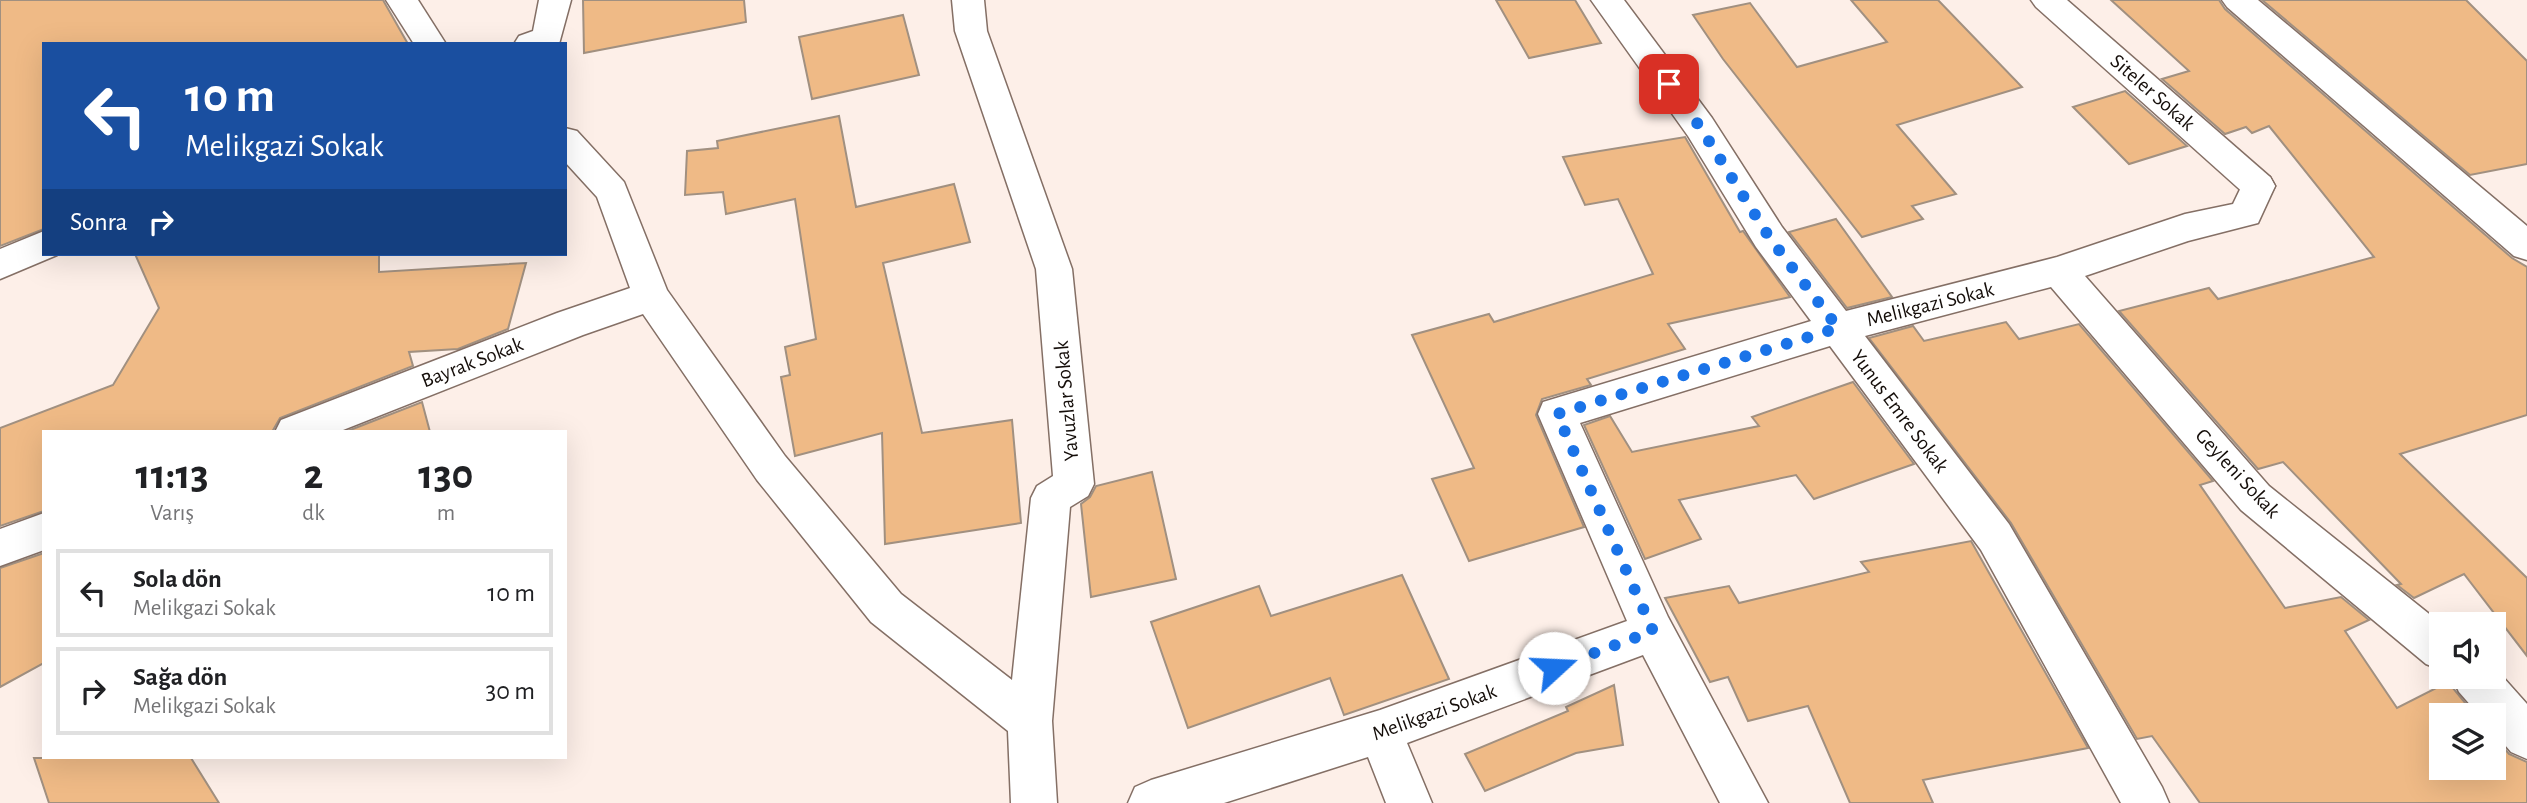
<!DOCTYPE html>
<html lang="tr">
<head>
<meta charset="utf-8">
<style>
	:root { --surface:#fff; --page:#f6f6f6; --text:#202124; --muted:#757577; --line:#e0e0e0 }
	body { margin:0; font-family:"Alegreya Sans",sans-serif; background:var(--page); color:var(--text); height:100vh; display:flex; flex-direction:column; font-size:26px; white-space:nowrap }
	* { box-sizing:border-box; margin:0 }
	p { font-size:23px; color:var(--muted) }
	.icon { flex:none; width:38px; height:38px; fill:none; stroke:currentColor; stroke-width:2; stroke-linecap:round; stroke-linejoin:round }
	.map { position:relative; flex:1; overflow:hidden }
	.details { position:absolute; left:42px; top:430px; width:525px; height:329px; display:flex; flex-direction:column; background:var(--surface); border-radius:0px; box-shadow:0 7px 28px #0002 }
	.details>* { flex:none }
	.banner { position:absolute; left:42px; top:42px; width:525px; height:214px; border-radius:0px; box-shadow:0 7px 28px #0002; background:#1a4fa0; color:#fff; overflow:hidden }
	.buttons { position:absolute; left:2429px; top:612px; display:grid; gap:14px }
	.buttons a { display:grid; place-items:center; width:77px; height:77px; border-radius:0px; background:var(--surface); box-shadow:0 7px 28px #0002; font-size:35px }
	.pin { position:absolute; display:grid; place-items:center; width:60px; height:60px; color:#fff; margin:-30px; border-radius:14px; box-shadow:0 4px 10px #0006 }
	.me { position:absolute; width:77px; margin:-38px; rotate:70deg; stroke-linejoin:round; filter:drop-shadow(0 0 5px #0008) }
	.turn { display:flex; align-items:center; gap:24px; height:147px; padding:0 28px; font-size:32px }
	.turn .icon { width:91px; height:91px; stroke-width:2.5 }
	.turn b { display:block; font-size:49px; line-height:60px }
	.then { display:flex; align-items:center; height:66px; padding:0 28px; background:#0003; gap:14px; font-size:26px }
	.eta { display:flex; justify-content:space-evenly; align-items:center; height:119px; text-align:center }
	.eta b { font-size:42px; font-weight:600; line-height:49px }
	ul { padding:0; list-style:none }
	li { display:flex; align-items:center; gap:21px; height:88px; margin:0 14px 10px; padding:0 14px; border:4px solid var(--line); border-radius:0px }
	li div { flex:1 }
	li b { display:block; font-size:26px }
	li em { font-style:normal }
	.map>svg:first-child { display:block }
	.building { fill:#efba86; stroke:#a19080; stroke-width:2 }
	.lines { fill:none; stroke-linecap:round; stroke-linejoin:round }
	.minor-casing { stroke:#846f65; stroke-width:3 }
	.tertiary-casing { stroke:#846f65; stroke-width:3 }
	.minor { fill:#fff; fill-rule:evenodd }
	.tertiary { fill:#fff; fill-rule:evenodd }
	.route { stroke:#1a73e8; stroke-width:12; stroke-dasharray:0 21.6 }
	.labels { text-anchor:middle; stroke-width:5; stroke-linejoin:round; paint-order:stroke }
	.street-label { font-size:21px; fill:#140d09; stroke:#fff }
</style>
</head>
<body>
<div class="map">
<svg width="2527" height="803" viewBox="0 0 2527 803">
	<rect width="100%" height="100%" fill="#fdefe8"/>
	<g class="building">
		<path d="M 0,0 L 383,0 L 408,44 L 44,44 L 44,229 L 0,246 Z"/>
		<path d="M 583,0 L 744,0 L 746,22 L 584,53 Z"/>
		<path d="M 1496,0 L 1575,0 L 1601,43 L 1529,58 Z"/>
		<path d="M 1851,0 L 1938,0 L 2022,87 L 1897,125 L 1956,194 L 1912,206 L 1923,219 L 1862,237 L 1723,59 L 1693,15 L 1750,3 L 1797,67 L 1887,42 Z"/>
		<path d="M 2111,0 L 2219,0 L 2225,9 L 2512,258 L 2527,267 L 2527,415 L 2400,454 L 2527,578 L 2527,656 L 2464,574 L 2414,598 L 2397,585 L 2401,584 L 2283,462 L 2258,469 L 2119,311 L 2209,288 L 2218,299 L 2374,257 L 2269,126 L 2252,133 L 2246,127 L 2225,134 L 2162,79 L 2189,71 Z"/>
		<path d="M 2262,0 L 2466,0 L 2527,61 L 2527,164 L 2470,175 Z"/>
		<path d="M 903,15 L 919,75 L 812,99 L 799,37 Z"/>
		<path d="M 2125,91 L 2187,146 L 2129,164 L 2073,107 Z"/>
		<path d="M 839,116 L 856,207 L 954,184 L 970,242 L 883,263 L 922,433 L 1012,420 L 1021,523 L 885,544 L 882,433 L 795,456 L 781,377 L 790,375 L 785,347 L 816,339 L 795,199 L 726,214 L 723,192 L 685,195 L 687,151 L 718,148 L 717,141 Z"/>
		<path d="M 1685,137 L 1740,232 L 1743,231 L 1790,297 L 1668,324 L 1685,349 L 1587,379 L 1591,385 L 1542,399 L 1536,415 L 1584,527 L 1469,561 L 1432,479 L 1474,468 L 1412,335 L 1489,314 L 1494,322 L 1653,274 L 1618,199 L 1585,205 L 1563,157 Z"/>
		<path d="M 1836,219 L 1892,297 L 1847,308 L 1789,232 Z"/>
		<path d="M 135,254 L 379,254 L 379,272 L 526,263 L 508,329 L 458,349 L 409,352 L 413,366 L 280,418 L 272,432 L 44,432 L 44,511 L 0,526 L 0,428 L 113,385 L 159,308 Z"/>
		<path d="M 2006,322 L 2019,339 L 2079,324 L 2213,481 L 2200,485 L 2285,608 L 2341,597 L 2369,620 L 2345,631 L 2397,708 L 2448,682 L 2476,716 L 2441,716 L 2441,768 L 2494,768 L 2494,736 L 2509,754 L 2527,762 L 2527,803 L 2200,803 L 2152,736 L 2137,739 L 2011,523 L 1869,338 L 1913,326 L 1924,341 Z"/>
		<path d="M 1853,382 L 1914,464 L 1814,499 L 1796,475 L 1679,500 L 1701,539 L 1645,559 L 1584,425 L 1610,416 L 1632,452 L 1759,426 L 1752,417 Z"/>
		<path d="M 422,402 L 430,432 L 345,432 Z"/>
		<path d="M 1152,472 L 1176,579 L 1091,597 L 1081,504 L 1090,497 L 1096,486 Z"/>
		<path d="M 1971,541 L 2088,748 L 1923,780 L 1933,803 L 1850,803 L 1808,706 L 1748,721 L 1728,677 L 1710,682 L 1665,598 L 1729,586 L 1739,603 L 1869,572 L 1861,562 Z"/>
		<path d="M 44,553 L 44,663 L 0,687 L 0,568 Z"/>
		<path d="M 1402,575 L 1449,679 L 1344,715 L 1330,678 L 1188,728 L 1151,622 L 1259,586 L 1271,616 Z"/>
		<path d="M 1614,685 L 1623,745 L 1576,753 L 1485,791 L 1465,754 L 1568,711 L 1566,707 Z"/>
		<path d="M 34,758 L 191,758 L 219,803 L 49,803 Z"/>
	</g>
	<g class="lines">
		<g class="minor-casing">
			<g id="minor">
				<path d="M 386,0 L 418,0 L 446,44 L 414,44 Z"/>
				<path d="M 539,0 L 571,0 L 559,44 L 514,44 L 519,36 L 533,31 Z"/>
				<path d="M 952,0 L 984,0 L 987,31 L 1072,269 L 1094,484 L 1088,496 L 1070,507 L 1052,721 L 1057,803 L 1011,803 L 1008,731 L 871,622 L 757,480 L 643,314 L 583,335 L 338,432 L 275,432 L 281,420 L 557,313 L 630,288 L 597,197 L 565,162 L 565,128 L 577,131 L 624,182 L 667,290 L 785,456 L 901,594 L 1012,680 L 1031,498 L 1037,486 L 1053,476 L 1036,269 L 955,31 Z"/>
				<path d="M 1591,0 L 1624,0 L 1712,118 L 1782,227 L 1846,311 L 2057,257 L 2185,214 L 2233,204 L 2246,177 L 2258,173 L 2270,177 L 2275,186 L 2258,223 L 2188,241 L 2085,276 L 2269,486 L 2443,625 L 2441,670 L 2426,664 L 2241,510 L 2051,287 L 1865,336 L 2009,524 L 2162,787 L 2169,803 L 2121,803 L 1981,550 L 1830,346 L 1580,423 L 1668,617 L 1768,803 L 1720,803 L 1643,655 L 1407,743 L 1432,803 L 1386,803 L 1368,757 L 1224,803 L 1128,803 L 1135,787 L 1151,780 L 1380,710 L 1627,621 L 1538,414 L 1543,402 L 1811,321 L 1756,247 L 1688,136 Z"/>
				<path d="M 2222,0 L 2258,0 L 2527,226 L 2527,260 L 2514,256 L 2227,7 Z"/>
				<path d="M 44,231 L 44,254 L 57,255 L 0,279 L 0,249 Z"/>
				<path d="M 44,513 L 44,550 L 0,566 L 0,529 Z"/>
				<path d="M 2494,667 L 2527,704 L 2527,759 L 2511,752 L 2494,732 L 2494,716 L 2480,716 L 2459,692 L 2452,677 L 2494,677 Z"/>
			</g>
		</g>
		<g class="tertiary-casing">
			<path id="tertiary" d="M 2031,0 L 2067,0 L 2270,177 L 2275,186 L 2270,195 L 2258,199 L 2246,195 L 2036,7 Z"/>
		</g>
		<use href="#minor" class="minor"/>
		<use href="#tertiary" class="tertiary"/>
	</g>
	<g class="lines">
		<path class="route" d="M 1554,668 L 1653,631 L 1557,414 L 1838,328 L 1769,237 L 1700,127 L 1669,84"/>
	</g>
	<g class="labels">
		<g class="street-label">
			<text transform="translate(2153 92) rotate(41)" y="7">Siteler Sokak</text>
			<text transform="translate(1930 304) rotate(-14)" y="7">Melikgazi Sokak</text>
			<text transform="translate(472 362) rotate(-21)" y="7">Bayrak Sokak</text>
			<text transform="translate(1066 401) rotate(-95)" y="7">Yavuzlar Sokak</text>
			<text transform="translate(1900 411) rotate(53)" y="7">Yunus Emre Sokak</text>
			<text transform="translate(2238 473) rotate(47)" y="7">Geyleni Sokak</text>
			<text transform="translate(1434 712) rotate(-20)" y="7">Melikgazi Sokak</text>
		</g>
	</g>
</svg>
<div class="buttons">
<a><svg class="icon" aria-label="sound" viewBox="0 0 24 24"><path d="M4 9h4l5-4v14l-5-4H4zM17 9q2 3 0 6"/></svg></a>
<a><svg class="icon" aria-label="layers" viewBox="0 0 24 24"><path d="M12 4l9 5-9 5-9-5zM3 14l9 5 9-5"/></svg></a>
</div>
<div class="pin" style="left:1669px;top:84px;background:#d93025"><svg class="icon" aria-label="arrive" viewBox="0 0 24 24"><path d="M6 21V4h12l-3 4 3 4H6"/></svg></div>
<svg class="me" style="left:1554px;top:668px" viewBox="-20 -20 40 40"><circle r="19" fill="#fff"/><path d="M0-13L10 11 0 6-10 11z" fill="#1a73e8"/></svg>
<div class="banner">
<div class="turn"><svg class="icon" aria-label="left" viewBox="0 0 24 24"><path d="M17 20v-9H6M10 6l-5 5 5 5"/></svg><div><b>10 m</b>Melikgazi Sokak</div></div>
<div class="then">Sonra<svg class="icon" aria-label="right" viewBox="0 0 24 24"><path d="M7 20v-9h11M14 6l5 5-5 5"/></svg></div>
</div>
<section class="details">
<div class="eta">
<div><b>11:13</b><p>Varış</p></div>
<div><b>2</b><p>dk</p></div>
<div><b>130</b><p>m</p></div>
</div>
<ul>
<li><svg class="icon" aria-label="left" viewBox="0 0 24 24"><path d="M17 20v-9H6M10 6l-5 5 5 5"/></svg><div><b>Sola dön</b><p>Melikgazi Sokak</p></div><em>10 m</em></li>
<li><svg class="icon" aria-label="right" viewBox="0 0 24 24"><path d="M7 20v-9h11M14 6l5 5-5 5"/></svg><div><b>Sağa dön</b><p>Melikgazi Sokak</p></div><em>30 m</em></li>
</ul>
</section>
</div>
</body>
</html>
